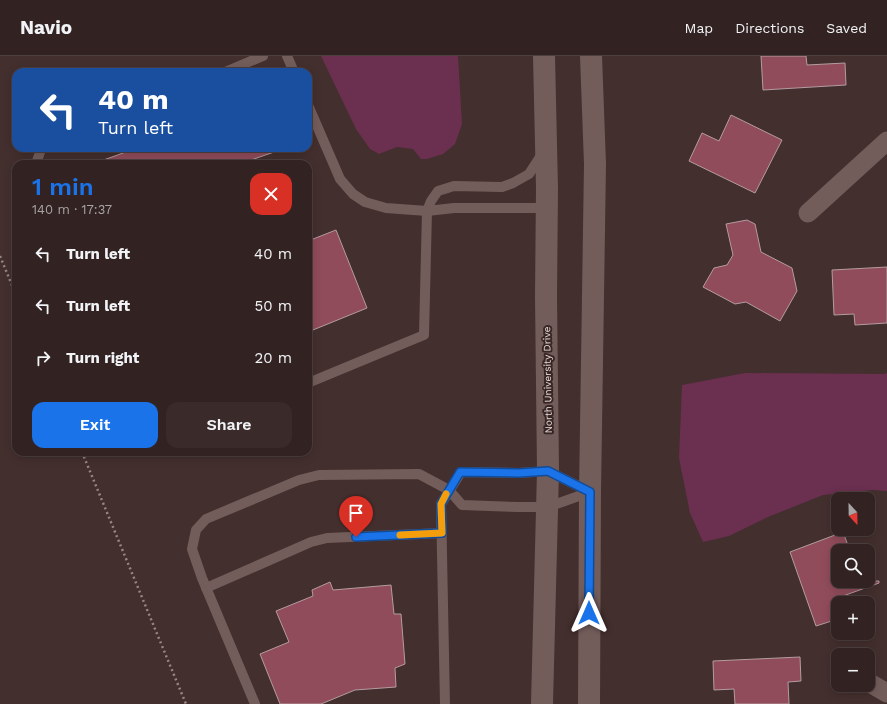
<!DOCTYPE html>
<html lang="en">
<head>
<meta charset="utf-8">
<style>
	:root { --surface:#322322; --page:#3a2b2a; --text:#f1f3f6; --muted:#a8a4a5; --line:#4d4040; --accent:#1a73e8 }
	body { margin:0; font-family:"Work Sans",sans-serif; background:var(--page); color:var(--text); height:100vh; display:flex; flex-direction:column; font-size:15px; white-space:nowrap }
	* { box-sizing:border-box; margin:0 }
	p { font-size:13px; color:var(--muted) }
	.icon { flex:none; width:22px; height:22px; fill:none; stroke:currentColor; stroke-width:2; stroke-linecap:round; stroke-linejoin:round }
	.map { position:relative; flex:1; overflow:hidden }
	.side { position:absolute; left:12px; top:104px; width:300px; height:296px; display:flex; flex-direction:column; background:var(--surface); border-radius:12px; box-shadow:0 2px 10px #0003,0 0 0 1px var(--line) }
	.side>* { flex:none }
	.top-card { position:absolute; left:12px; top:12px; width:300px; height:84px; border-radius:12px; box-shadow:0 2px 10px #0003,0 0 0 1px var(--line); background:#1a4fa0; color:#fff; overflow:hidden }
	.needle { width:26px; rotate:158deg }
	.controls { position:absolute; left:831px; top:436px; display:grid; gap:8px }
	.controls a { display:grid; place-items:center; width:44px; height:44px; border-radius:8px; background:var(--surface); box-shadow:0 2px 10px #0003,0 0 0 1px var(--line); font-size:20px }
	.pin { position:absolute; display:grid; place-items:center; width:34px; height:34px; color:#fff; margin:-41px -17px; border-radius:50% 50% 50% 0; rotate:-45deg; box-shadow:0 0 4px #0007 }
	.pin .icon { rotate:45deg }
	.me { position:absolute; width:44px; margin:-22px; rotate:0deg; stroke-linejoin:round; filter:drop-shadow(0 0 3px #0008) }
	.turn { display:flex; align-items:center; gap:14px; height:84px; padding:0 20px; font-size:18px }
	.turn .icon { width:52px; height:52px; stroke-width:2.5 }
	.turn b { display:block; font-size:28px; line-height:34px }
	.round { display:grid; place-items:center; flex:none; width:42px; height:42px; border-radius:12px; background:var(--page) }
	.headline { display:flex; align-items:center; justify-content:space-between; height:68px; padding:0 20px }
	h1 { font-size:24px; font-weight:600; line-height:30px; color:var(--accent) }
	.action { display:flex; gap:8px; margin-top:auto; padding:8px 20px }
	.action a { flex:1; height:46px; border-radius:12px; background:var(--accent); color:#fff; font-size:16px; font-weight:600; line-height:46px; text-align:center }
	.action a+a { background:var(--page); color:var(--text) }
	ul { padding:0; list-style:none }
	li { display:flex; align-items:center; gap:12px; height:52px; padding:0 20px }
	li div { flex:1 }
	li b { display:block; font-size:15px }
	li em { font-style:normal }
	header { display:flex; align-items:center; gap:24px; box-sizing:border-box; height:56px; padding:0 20px; background:var(--surface); border-bottom:1px solid var(--line) }
	header strong { font-size:19px }
	nav { display:flex; gap:22px; margin-inline-start:auto; font-size:14px }
	.map>svg:first-child { display:block }
	.water { fill:#6b2f50 }
	.building { fill:#914c5b; stroke:#b49ca0 }
	.lines { fill:none; stroke-linecap:round; stroke-linejoin:round }
	.path { stroke:#978685; stroke-width:2.5; stroke-dasharray:2 3; stroke-linecap:butt }
	.service { stroke:#735d5b; stroke-width:10 }
	.minor { stroke:#735d5b; stroke-width:19 }
	.secondary { stroke:#735d5b; stroke-width:22 }
	.route-casing { stroke:#114b97; stroke-width:10 }
	.route { stroke:#1a73e8; stroke-width:7 }
	.slow { stroke:#f59e0b; stroke-width:7 }
	.labels { text-anchor:middle; stroke-width:4; stroke-linejoin:round; paint-order:stroke }
	.street-label { font-size:10px; fill:#e9dcda; stroke:#382624 }
</style>
</head>
<body>
<header>
<strong>Navio</strong>
<nav><a>Map</a><a>Directions</a><a>Saved</a></nav>
</header>
<div class="map">
<svg width="887" height="648" viewBox="0 0 887 648">
	<rect width="100%" height="100%" fill="#432f2e"/>
	<g class="water">
		<path d="M 321,0 L 458,0 L 462,68 L 455,88 L 443,98 L 427,103 L 421,103 L 413,93 L 397,91 L 379,98 L 370,93 L 356,73 Z"/>
		<path d="M 745,317 L 884,318 L 887,317 L 887,435 L 873,434 L 823,439 L 768,461 L 729,480 L 703,486 L 690,457 L 679,402 L 682,329 Z"/>
	</g>
	<g class="building">
		<path d="M 761,0 L 806,0 L 807,9 L 845,7 L 846,29 L 763,34 Z"/>
		<path d="M 731,59 L 782,84 L 755,137 L 689,105 L 702,77 L 719,85 Z"/>
		<path d="M 137,92 L 280,92 L 280,94 L 251,104 L 252,108 L 98,108 L 98,106 Z"/>
		<path d="M 747,164 L 755,168 L 761,196 L 792,212 L 797,235 L 780,265 L 746,246 L 735,248 L 703,231 L 714,212 L 727,209 L 733,199 L 726,168 Z"/>
		<path d="M 336,174 L 367,252 L 308,276 L 308,185 Z"/>
		<path d="M 887,211 L 887,267 L 855,269 L 854,258 L 834,259 L 832,214 Z"/>
		<path d="M 843,476 L 850,495 L 838,495 L 838,525 L 879,525 L 879,527 L 832,544 L 838,563 L 816,570 L 790,496 Z"/>
		<path d="M 330,526 L 333,534 L 391,529 L 394,558 L 401,558 L 405,608 L 395,612 L 396,631 L 355,634 L 321,648 L 280,648 L 260,598 L 289,586 L 276,555 L 313,540 L 312,534 Z"/>
		<path d="M 800,601 L 801,625 L 788,626 L 789,648 L 735,648 L 734,633 L 714,634 L 713,605 Z"/>
	</g>
	<g class="lines">
		<g class="path">
			<path d="M 0,200 L 16,239"/>
			<path d="M 82,396 L 186,648"/>
		</g>
		<g class="service">
			<path d="M 287,0 L 294,16"/>
			<path d="M 225,16 L 263,0"/>
			<path d="M 308,49 L 340,123 L 353,138 L 365,146 L 386,152 L 427,155 L 454,152 L 547,152"/>
			<path d="M 36,108 L 41,93 L 44,92"/>
			<path d="M 308,327 L 424,279 L 427,155 L 431,145 L 438,135 L 454,130 L 502,131 L 513,127 L 529,118 L 542,98"/>
			<path d="M 206,532 L 311,486 L 327,482 L 442,477"/>
			<path d="M 255,648 L 202,522 L 192,493 L 196,474 L 206,463 L 299,424 L 319,419 L 419,418 L 449,434 L 462,449 L 518,451 L 548,451 L 590,436"/>
			<path d="M 445,648 L 441,448 L 461,416 L 519,417 L 548,415 L 590,436"/>
		</g>
		<g class="minor">
			<path d="M 808,157 L 887,85"/>
			<path d="M 868,626 L 887,637"/>
		</g>
		<g class="secondary">
			<path d="M 542,648 L 548,415 L 546,241 L 547,132 L 544,0"/>
			<path d="M 589,648 L 590,436 L 595,108 L 591,0"/>
		</g>
	</g>
	<g class="lines">
		<g class="route-casing">
			<path id="route" d="M 356,481 L 442,477 L 441,448 L 460,416 L 519,417 L 548,415 L 590,436 L 589,557"/>
		</g>
		<use href="#route" class="route"/>
		<path class="slow" d="M 400,479 L 442,477 L 441,448 L 446,438"/>
	</g>
	<g class="labels">
		<g class="street-label">
			<text transform="translate(547 324) rotate(-91)" y="4">North University Drive</text>
		</g>
	</g>
</svg>
<div class="controls">
<a><svg class="needle" viewBox="-14 -14 28 28"><path d="M0-13l5 13h-10z" fill="#e53935"/><path d="M0 13l5-13h-10z" fill="#a8a4a5"/></svg></a>
<a><svg class="icon" aria-label="search" viewBox="0 0 24 24"><circle cx="10" cy="10" r="6"/><path d="M15 15l6 6"/></svg></a>
<a>+</a>
<a>−</a>
</div>
<div class="pin" style="left:356px;top:481px;background:#d93025"><svg class="icon" aria-label="arrive" viewBox="0 0 24 24"><path d="M6 21V4h12l-3 4 3 4H6"/></svg></div>
<svg class="me" style="left:589px;top:557px" viewBox="-20 -20 40 40"><path d="M0-17L14 15 0 8-14 15z" fill="#1a73e8" stroke="#fff" stroke-width="4"/></svg>
<div class="top-card">
<div class="turn"><svg class="icon" aria-label="left" viewBox="0 0 24 24"><path d="M17 20v-9H6M10 6l-5 5 5 5"/></svg><div><b>40 m</b>Turn left</div></div>
</div>
<section class="side">
<div class="headline"><div><h1>1 min</h1><p>140 m · 17:37</p></div><a class="round" style="background:#d93025;color:#fff"><svg class="icon" aria-label="close" viewBox="0 0 24 24"><path d="M6 6l12 12M18 6L6 18"/></svg></a></div>
<ul>
<li><svg class="icon" aria-label="left" viewBox="0 0 24 24"><path d="M17 20v-9H6M10 6l-5 5 5 5"/></svg><div><b>Turn left</b></div><em>40 m</em></li>
<li><svg class="icon" aria-label="left" viewBox="0 0 24 24"><path d="M17 20v-9H6M10 6l-5 5 5 5"/></svg><div><b>Turn left</b></div><em>50 m</em></li>
<li><svg class="icon" aria-label="right" viewBox="0 0 24 24"><path d="M7 20v-9h11M14 6l5 5-5 5"/></svg><div><b>Turn right</b></div><em>20 m</em></li>
</ul>
<div class="action"><a>Exit</a><a>Share</a></div>
</section>
</div>
</body>
</html>
